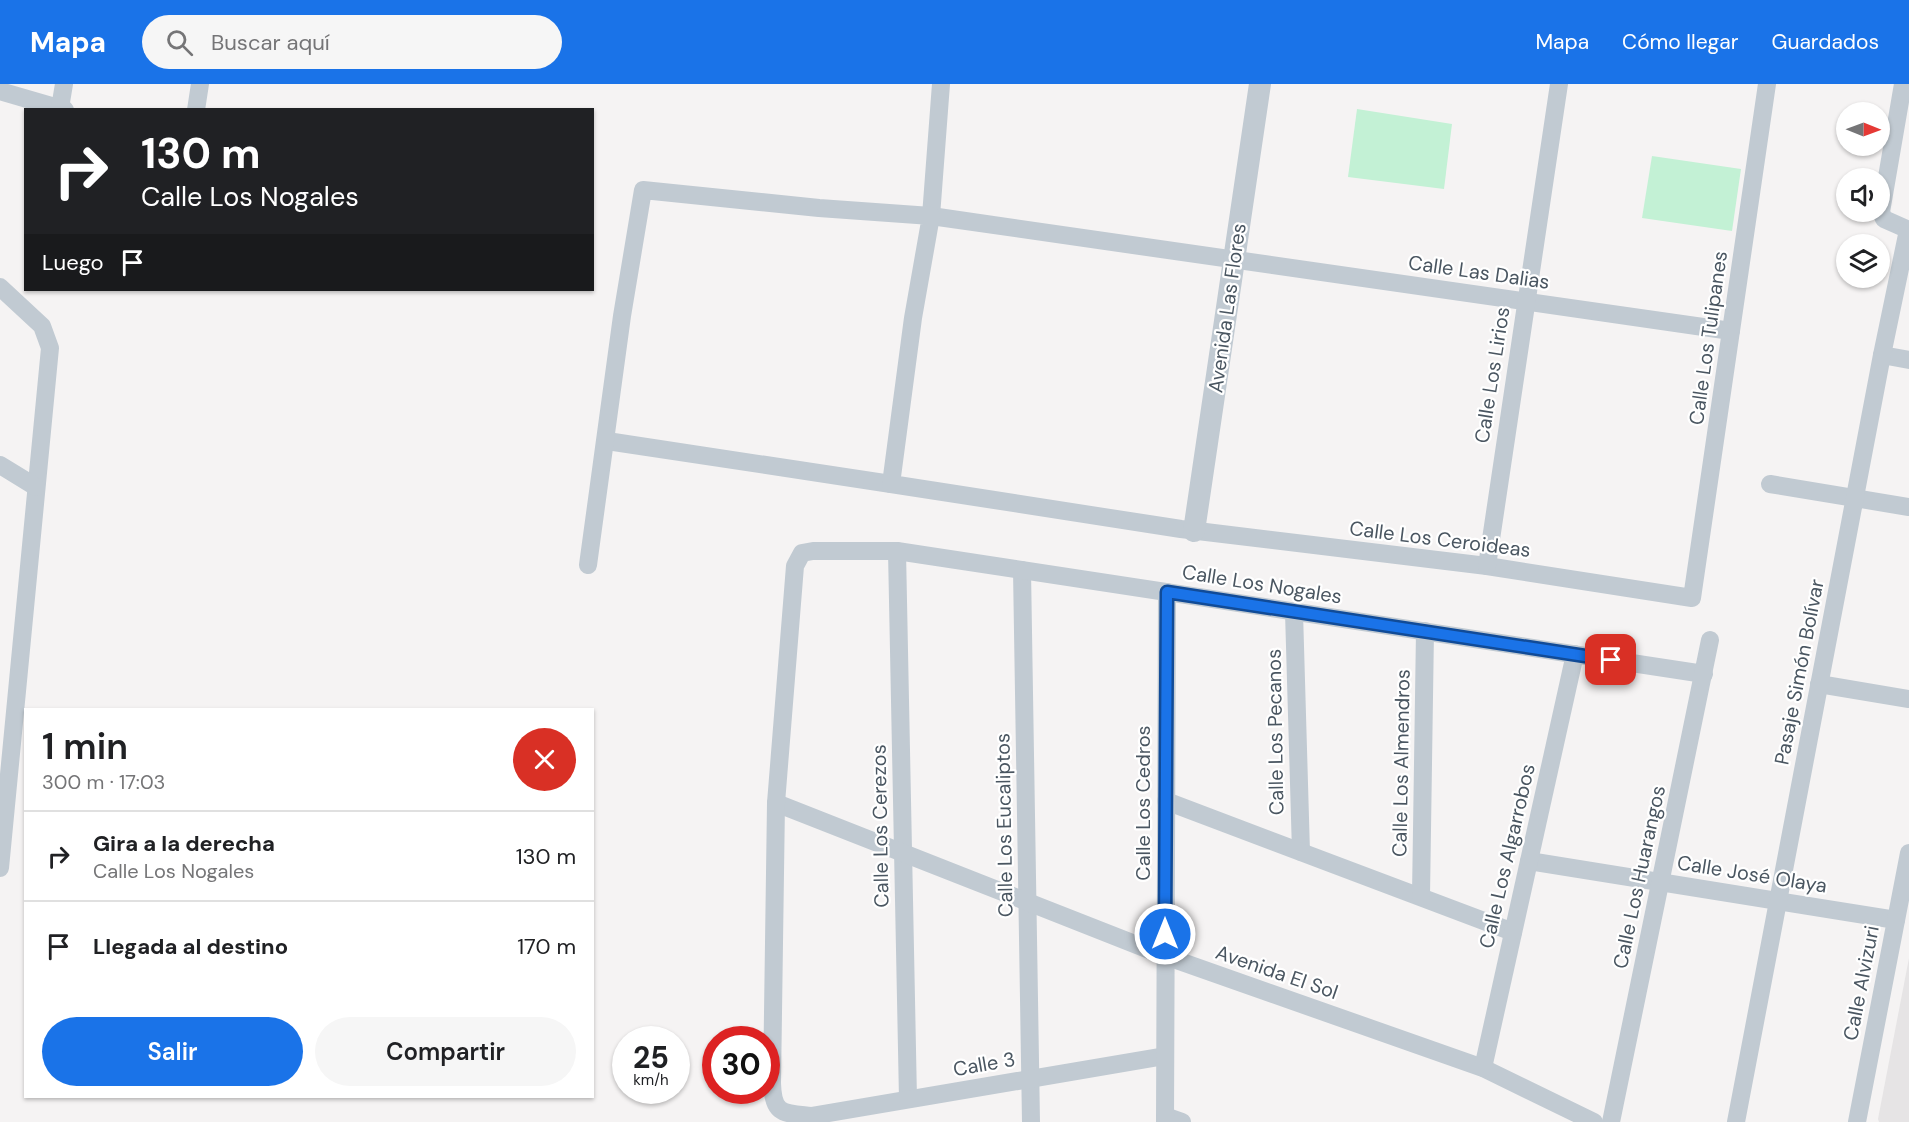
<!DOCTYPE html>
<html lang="es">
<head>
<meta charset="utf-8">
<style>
	:root { --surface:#fff; --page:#f6f6f6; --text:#202124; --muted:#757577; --line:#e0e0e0; --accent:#1a73e8 }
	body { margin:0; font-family:"DM Sans",sans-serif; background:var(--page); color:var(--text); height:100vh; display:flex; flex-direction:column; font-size:22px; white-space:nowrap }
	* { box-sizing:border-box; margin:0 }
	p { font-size:20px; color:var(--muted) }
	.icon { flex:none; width:33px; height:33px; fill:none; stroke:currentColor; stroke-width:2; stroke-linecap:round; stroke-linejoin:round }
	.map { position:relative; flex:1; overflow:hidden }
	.drawer { position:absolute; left:24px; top:624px; width:570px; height:390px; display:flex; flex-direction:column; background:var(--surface); border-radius:0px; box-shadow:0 2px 4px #0004 }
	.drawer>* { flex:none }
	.hud { position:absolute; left:24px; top:24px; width:570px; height:183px; border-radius:0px; box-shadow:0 2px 4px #0004; background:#202124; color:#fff; overflow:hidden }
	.needle { width:39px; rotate:91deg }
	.tools { position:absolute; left:1836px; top:18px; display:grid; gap:12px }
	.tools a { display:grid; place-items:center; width:54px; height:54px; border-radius:50%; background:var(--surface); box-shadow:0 2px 4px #0004; font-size:30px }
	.speed { position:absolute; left:612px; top:942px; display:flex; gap:12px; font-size:30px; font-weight:700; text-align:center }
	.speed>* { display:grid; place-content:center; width:78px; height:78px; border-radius:50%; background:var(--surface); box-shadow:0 2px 4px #0004; line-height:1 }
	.speed small { font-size:15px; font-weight:400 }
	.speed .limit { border:9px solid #d22; background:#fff; color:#111 }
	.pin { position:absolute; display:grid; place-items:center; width:51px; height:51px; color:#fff; margin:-26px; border-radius:12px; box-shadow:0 3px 9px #0006 }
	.me { position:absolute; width:66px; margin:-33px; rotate:0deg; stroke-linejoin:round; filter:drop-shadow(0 0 4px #0008) }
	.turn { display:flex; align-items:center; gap:21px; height:126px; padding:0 18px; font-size:27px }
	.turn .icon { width:78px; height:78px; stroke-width:2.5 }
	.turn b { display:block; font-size:42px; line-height:51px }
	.then { display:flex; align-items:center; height:57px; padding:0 18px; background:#0003; gap:12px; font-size:22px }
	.round { display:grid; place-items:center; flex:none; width:63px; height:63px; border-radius:32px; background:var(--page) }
	.headline { display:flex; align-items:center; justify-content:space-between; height:102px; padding:0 18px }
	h1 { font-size:36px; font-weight:600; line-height:45px }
	.cta { display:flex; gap:12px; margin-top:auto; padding:12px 18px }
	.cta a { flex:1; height:69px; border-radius:36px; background:var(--accent); color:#fff; font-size:24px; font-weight:600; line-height:69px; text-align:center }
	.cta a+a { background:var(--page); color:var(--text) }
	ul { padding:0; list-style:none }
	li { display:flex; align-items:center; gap:18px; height:90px; padding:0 18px; border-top:2px solid var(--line) }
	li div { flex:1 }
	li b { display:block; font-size:22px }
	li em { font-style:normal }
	header { display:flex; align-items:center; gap:36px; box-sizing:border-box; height:84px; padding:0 30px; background:var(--accent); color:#fff }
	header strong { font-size:28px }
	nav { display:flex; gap:33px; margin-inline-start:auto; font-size:21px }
	.search { width:420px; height:54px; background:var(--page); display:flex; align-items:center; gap:15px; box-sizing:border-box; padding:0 21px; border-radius:33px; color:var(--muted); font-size:22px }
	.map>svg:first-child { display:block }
	.education { fill:#e6e4e5 }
	.green { fill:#c3f1d5 }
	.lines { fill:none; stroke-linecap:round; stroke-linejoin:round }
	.minor { stroke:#c1cad2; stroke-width:18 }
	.tertiary { stroke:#c1cad2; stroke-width:22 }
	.route-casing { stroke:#114b97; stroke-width:15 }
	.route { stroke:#1a73e8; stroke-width:10 }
	.labels { text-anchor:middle; stroke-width:4.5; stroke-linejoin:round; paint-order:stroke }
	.street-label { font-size:20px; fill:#4a5661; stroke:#fff }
</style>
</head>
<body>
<header>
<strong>Mapa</strong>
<div class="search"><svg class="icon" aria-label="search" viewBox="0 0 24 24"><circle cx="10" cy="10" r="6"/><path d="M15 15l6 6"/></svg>Buscar aquí</div>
<nav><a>Mapa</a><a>Cómo llegar</a><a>Guardados</a></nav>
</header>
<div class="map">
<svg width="1909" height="1038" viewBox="0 0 1909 1038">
	<rect width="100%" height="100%" fill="#f5f3f3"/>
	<path class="education" d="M 1909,874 L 1909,1038 L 1879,1038 L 1878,1035 Z"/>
	<g class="green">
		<path d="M 1357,25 L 1452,40 L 1444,105 L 1348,93 Z"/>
		<path d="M 1652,72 L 1741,85 L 1732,147 L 1642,134 Z"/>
	</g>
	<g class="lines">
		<g class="minor">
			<path d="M 941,0 L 931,132 L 1731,247"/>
			<path d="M 1903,0 L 1881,128 L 1884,135 L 1909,146"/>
			<path d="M 0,7 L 65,26"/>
			<path d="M 60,24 L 64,0"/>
			<path d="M 196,26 L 200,0"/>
			<path d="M 0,203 L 42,242 L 50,264 L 0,784"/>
			<path d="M 1882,271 L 1909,276"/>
			<path d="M 607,357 L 891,400"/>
			<path d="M 0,381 L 36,403"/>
			<path d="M 1770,400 L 1909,423"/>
			<path d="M 897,467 L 908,1015"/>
			<path d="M 588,481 L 622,232 L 643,106 L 819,124 L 931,132 L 913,234 L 891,400 L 1181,445 L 1487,482 L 1692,514 L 1767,0"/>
			<path d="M 1487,482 L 1559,0"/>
			<path d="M 1022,486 L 1031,1038"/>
			<path d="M 1294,528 L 1301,768"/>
			<path d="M 1819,600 L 1909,615"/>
			<path d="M 1166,717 L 1513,848"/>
			<path d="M 776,719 L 1165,872 L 1483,984 L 1594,1038"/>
			<path d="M 1529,777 L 1896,836"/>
			<path d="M 1421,812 L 1425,547"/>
			<path d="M 1165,972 L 811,1032 C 783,1029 773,1031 772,999 L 776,719 L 795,482 L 802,469 L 813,467 L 897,467 L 1704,590"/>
			<path d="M 1483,984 L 1575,570"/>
			<path d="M 1165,1032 L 1182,1038"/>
			<path d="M 1165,1038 L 1167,508"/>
			<path d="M 1611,1038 L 1710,556"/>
			<path d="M 1736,1038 L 1882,271 L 1908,146"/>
			<path d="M 1857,1038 L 1909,769"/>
		</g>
		<path class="tertiary" d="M 1194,447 L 1260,0"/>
	</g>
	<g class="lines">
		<g class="route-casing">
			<path id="route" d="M 1165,850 L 1167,508 L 1611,576"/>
		</g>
		<use href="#route" class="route"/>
	</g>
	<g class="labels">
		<g class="street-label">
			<text transform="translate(1479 188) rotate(8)" y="7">Calle Las Dalias</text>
			<text transform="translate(1227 224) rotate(-82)" y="7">Avenida Las Flores</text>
			<text transform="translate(1708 254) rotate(-82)" y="7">Calle Los Tulipanes</text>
			<text transform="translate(1492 291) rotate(-81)" y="7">Calle Los Lirios</text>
			<text transform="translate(1440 455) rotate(7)" y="7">Calle Los Ceroideas</text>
			<text transform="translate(1262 500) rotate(9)" y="7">Calle Los Nogales</text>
			<text transform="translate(1799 588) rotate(-79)" y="7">Pasaje Simón Bolívar</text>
			<text transform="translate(1275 648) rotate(-91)" y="7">Calle Los Pecanos</text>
			<text transform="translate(1401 679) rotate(-89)" y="7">Calle Los Almendros</text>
			<text transform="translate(1143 719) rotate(-90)" y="7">Calle Los Cedros</text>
			<text transform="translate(1004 741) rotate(-91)" y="7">Calle Los Eucaliptos</text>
			<text transform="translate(880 742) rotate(-91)" y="7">Calle Los Cerezos</text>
			<text transform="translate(1507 772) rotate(-77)" y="7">Calle Los Algarrobos</text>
			<text transform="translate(1752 790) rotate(9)" y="7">Calle José Olaya</text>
			<text transform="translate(1639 793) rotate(-78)" y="7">Calle Los Huarangos</text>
			<text transform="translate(1277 888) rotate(19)" y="7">Avenida El Sol</text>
			<text transform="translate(1861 899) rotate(-79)" y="7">Calle Alvizuri</text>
			<text transform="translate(984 980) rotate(-10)" y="7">Calle 3</text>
		</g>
	</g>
</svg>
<div class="tools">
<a><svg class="needle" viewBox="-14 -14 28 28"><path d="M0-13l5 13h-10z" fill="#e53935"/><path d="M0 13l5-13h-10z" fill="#757577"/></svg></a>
<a><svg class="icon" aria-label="sound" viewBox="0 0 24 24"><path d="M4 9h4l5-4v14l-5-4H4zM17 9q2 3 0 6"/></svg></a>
<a><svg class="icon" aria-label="layers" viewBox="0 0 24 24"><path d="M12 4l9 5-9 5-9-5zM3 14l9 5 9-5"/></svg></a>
</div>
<div class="speed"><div>25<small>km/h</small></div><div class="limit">30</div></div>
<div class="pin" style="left:1611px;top:576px;background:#d93025"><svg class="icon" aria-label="arrive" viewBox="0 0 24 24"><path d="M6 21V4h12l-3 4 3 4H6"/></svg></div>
<svg class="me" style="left:1165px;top:850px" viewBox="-20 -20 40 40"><circle r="17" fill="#1a73e8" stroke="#fff" stroke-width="3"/><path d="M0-11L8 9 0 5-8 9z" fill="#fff"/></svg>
<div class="hud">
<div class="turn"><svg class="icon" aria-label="right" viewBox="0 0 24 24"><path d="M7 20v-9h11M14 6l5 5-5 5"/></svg><div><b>130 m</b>Calle Los Nogales</div></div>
<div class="then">Luego<svg class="icon" aria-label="arrive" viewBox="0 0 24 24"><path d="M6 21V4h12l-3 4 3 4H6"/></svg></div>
</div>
<section class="drawer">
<div class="headline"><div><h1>1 min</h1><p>300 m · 17:03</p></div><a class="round" style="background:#d93025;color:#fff"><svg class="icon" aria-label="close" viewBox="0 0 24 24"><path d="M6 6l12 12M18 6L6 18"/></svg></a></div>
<ul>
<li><svg class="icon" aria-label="right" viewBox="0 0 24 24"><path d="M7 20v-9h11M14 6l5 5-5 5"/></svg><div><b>Gira a la derecha</b><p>Calle Los Nogales</p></div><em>130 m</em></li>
<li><svg class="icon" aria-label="arrive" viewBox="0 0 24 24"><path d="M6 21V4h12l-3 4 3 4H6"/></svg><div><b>Llegada al destino</b></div><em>170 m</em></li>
</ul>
<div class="cta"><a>Salir</a><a>Compartir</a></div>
</section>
</div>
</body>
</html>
